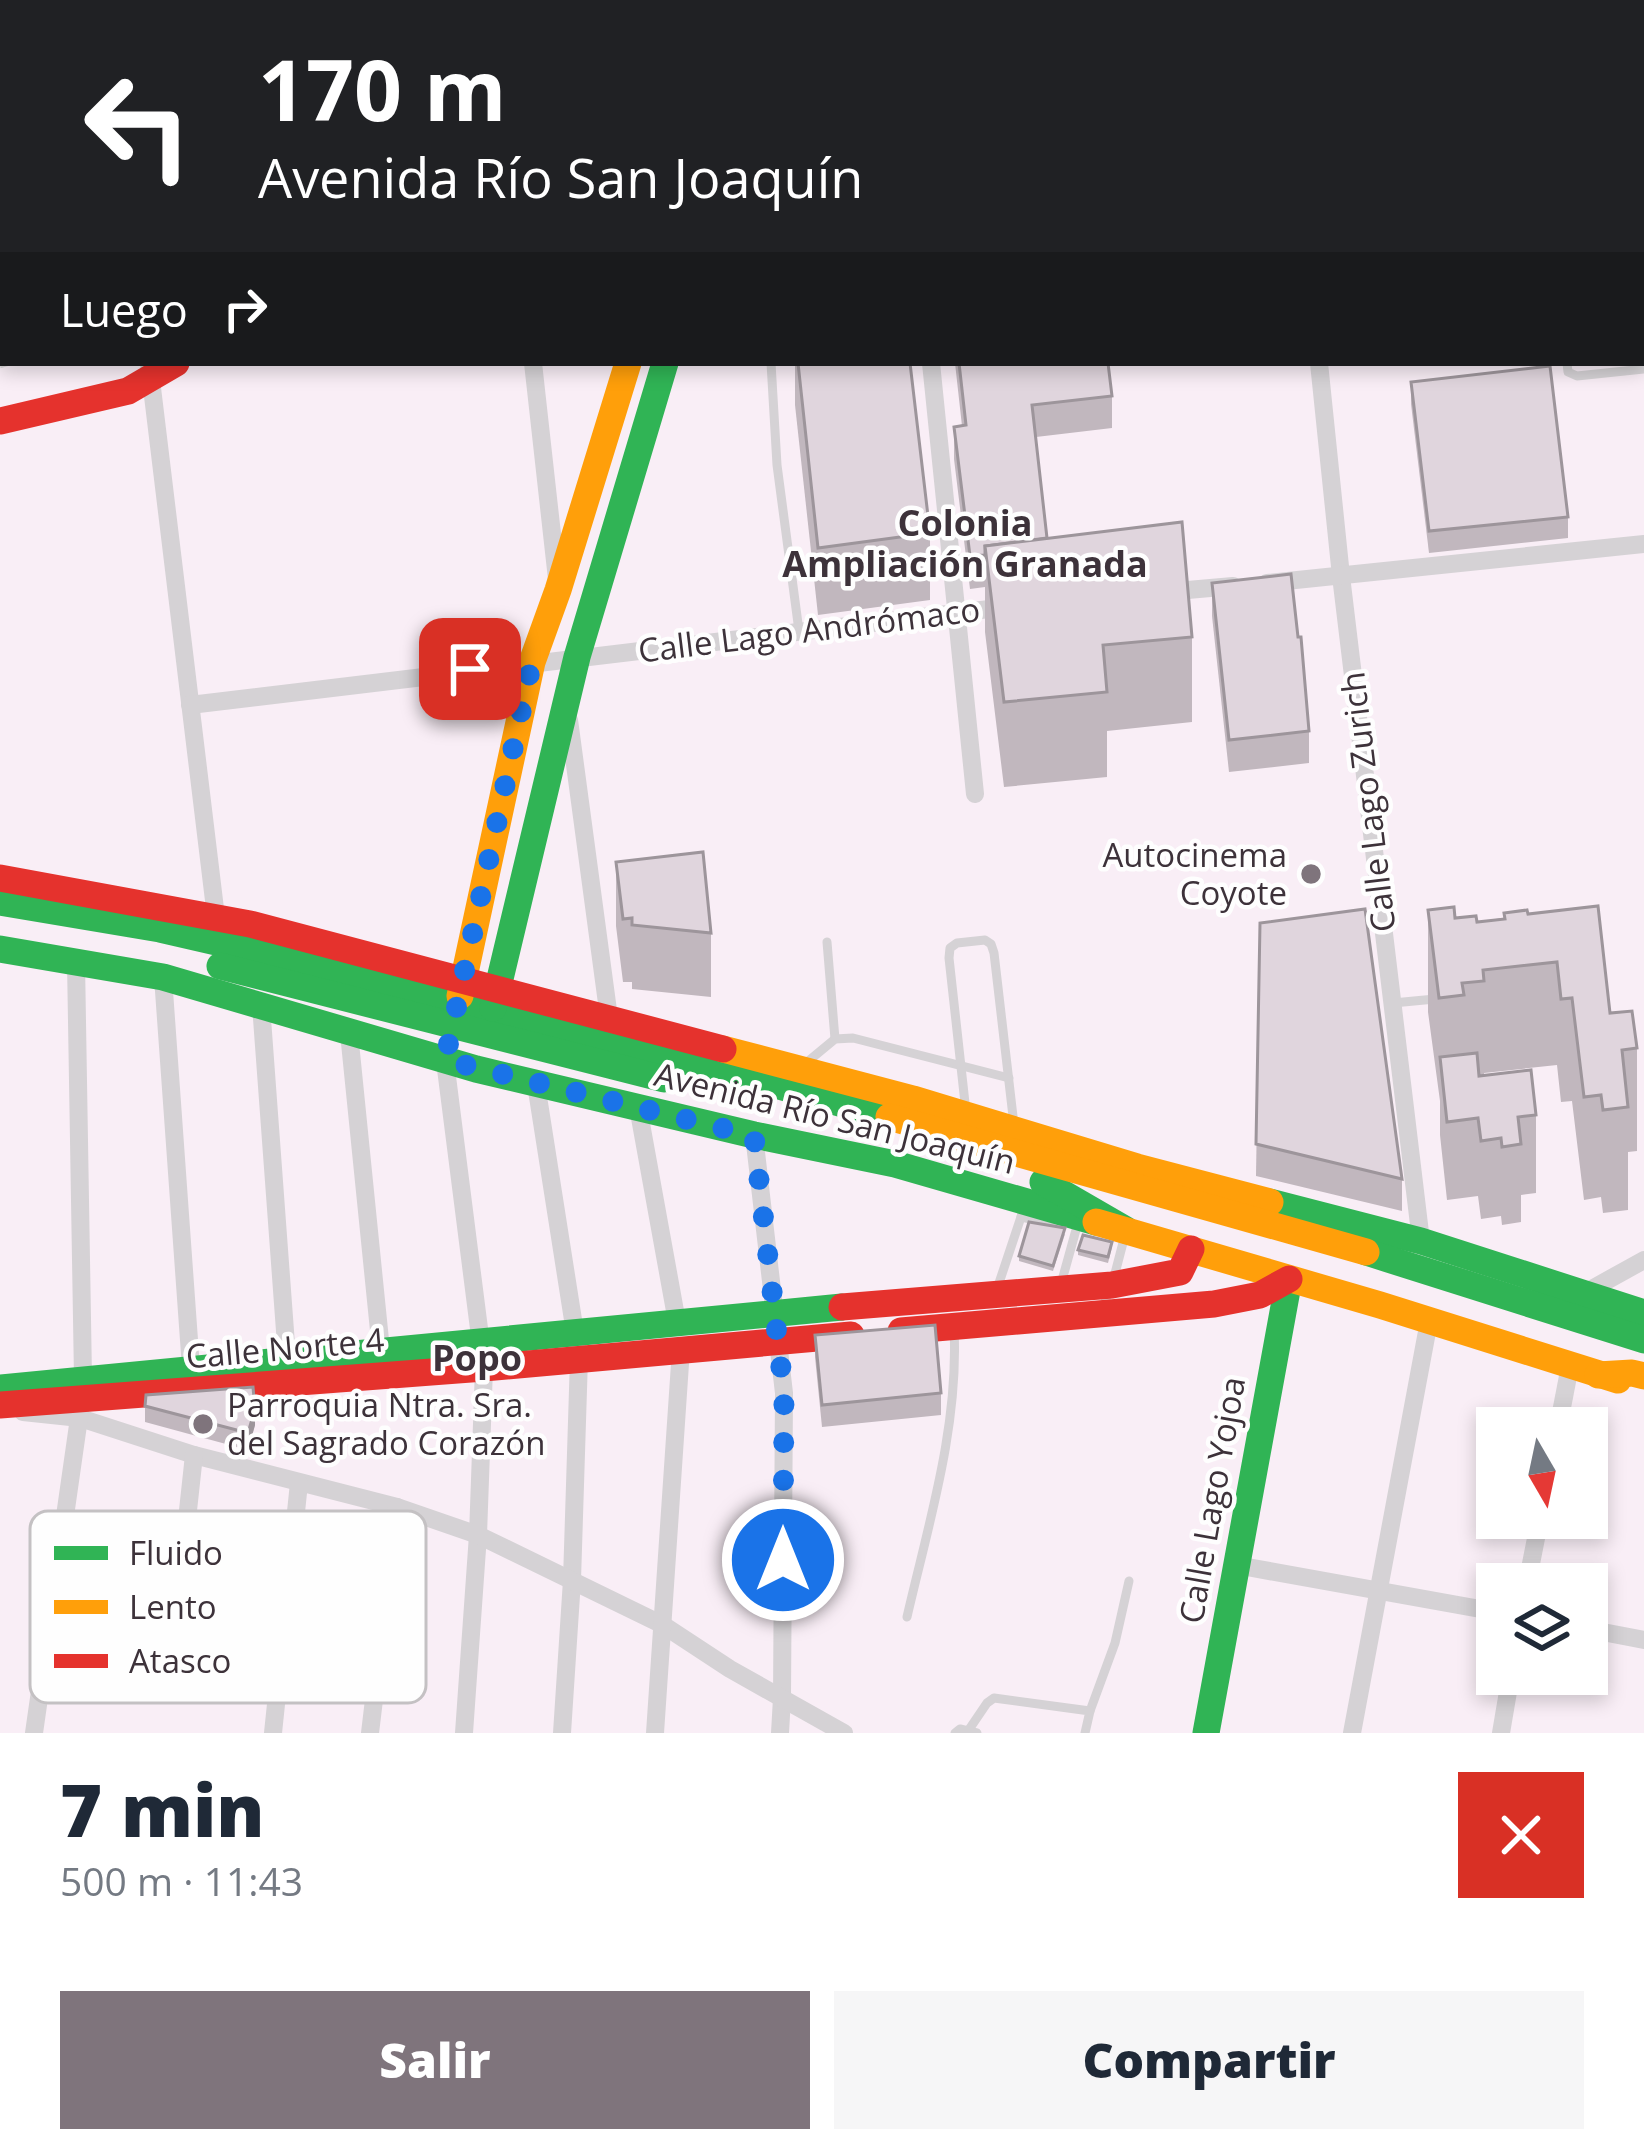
<!DOCTYPE html>
<html lang="es">
<head>
<meta charset="utf-8">
<style>
	:root { --surface:#fff; --page:#f6f6f7; --text:#1f2937; --muted:#747a83; --accent:#7f747c }
	body { margin:0; font-family:"Open Sans",sans-serif; background:var(--page); color:var(--text); height:100vh; display:flex; flex-direction:column; font-size:45px; white-space:nowrap }
	* { box-sizing:border-box; margin:0 }
	p { font-size:39px; color:var(--muted) }
	.icon { flex:none; width:66px; height:66px; fill:none; stroke:currentColor; stroke-width:2; stroke-linecap:round; stroke-linejoin:round }
	.map { position:relative; height:1733px; overflow:hidden }
	.drawer { display:flex; flex-direction:column; background:var(--surface); flex:1 }
	.drawer>* { flex:none }
	.banner { position:absolute; left:0px; top:0px; width:1644px; height:366px; box-shadow:0 6px 18px #0003; background:#202124; color:#fff; overflow:hidden }
	.needle { width:78px; rotate:171deg }
	.fabs { position:absolute; left:1476px; top:1407px; display:grid; gap:24px }
	.fabs a { display:grid; place-items:center; width:132px; height:132px; border-radius:0px; background:var(--surface); box-shadow:0 6px 18px #0003; font-size:60px }
	.pin { position:absolute; display:grid; place-items:center; width:102px; height:102px; color:#fff; margin:-51px; border-radius:24px; box-shadow:0 6px 18px #0006 }
	.me { position:absolute; width:132px; margin:-66px; rotate:0deg; stroke-linejoin:round; filter:drop-shadow(0 0 9px #0008) }
	.turn { display:flex; align-items:center; gap:42px; height:252px; padding:0 60px; font-size:54px }
	.turn .icon { width:156px; height:156px; stroke-width:2.5 }
	.turn b { display:block; font-size:84px; line-height:102px }
	.then { display:flex; align-items:center; height:114px; padding:0 60px; background:#0003; gap:24px; font-size:45px }
	.round { display:grid; place-items:center; flex:none; width:126px; height:126px; border-radius:0px; background:var(--page) }
	.headline { display:flex; align-items:center; justify-content:space-between; height:204px; padding:0 60px }
	h1 { font-size:72px; font-weight:800; line-height:90px }
	.button { display:flex; gap:24px; margin-top:auto; padding:24px 60px }
	.button a { flex:1; height:138px; border-radius:0px; background:var(--accent); color:#fff; font-size:48px; font-weight:800; line-height:138px; text-align:center }
	.button a+a { background:var(--page); color:var(--text) }
	.map>svg:first-child { display:block }
	.lines { fill:none; stroke-linecap:round; stroke-linejoin:round }
	.lane { stroke:#d5d2d5; stroke-width:9 }
	.street { stroke:#d5d2d5; stroke-width:18 }
	.fast { stroke:#30b455; stroke-width:27 }
	.slow { stroke:#ff9f0a; stroke-width:27 }
	.jam { stroke:#e5322d; stroke-width:27 }
	.rail { stroke:#d8d5d7; stroke-width:4.5; stroke-dasharray:15 15; stroke-linecap:butt }
	.wall { fill:#c1b7be }
	.shaded-wall { fill:#9d959b }
	.building { fill:#e0d5dd; stroke:#9d959b; stroke-width:3 }
	.route { stroke:#1a73e8; stroke-width:21; stroke-dasharray:0 37.8 }
	.poi-dot { fill:#7f747c; stroke:#fefefe; stroke-width:4.5 }
	.labels { text-anchor:middle; stroke-width:9; stroke-linejoin:round; paint-order:stroke }
	.street-label { font-size:33px; fill:#3d323a; stroke:#fefefe }
	.poi-label { font-size:33px; fill:#3d323a; stroke:#fefefe; text-anchor:end }
	.neighbourhood-label { font-size:36px; font-weight:bold; fill:#3d323a; stroke:#fefefe }
	.key { fill:#fefefe; stroke:#c4c1c3; stroke-width:3 }
	.key-label { font-size:33px; fill:#3d323a }
</style>
</head>
<body>
<div class="map">
<svg width="1644" height="1733" viewBox="0 0 1644 1733">
	<rect width="100%" height="100%" fill="#f9eef6"/>
	<g class="lines">
		<g class="lane">
			<path d="M 130,0 L 134,3"/>
			<path d="M 183,0 L 184,3"/>
			<path d="M 271,0 L 272,3"/>
			<path d="M 59,3 L 59,0"/>
			<path d="M 0,129 L 3,129"/>
			<path d="M 1641,343 L 1644,343"/>
			<path d="M 771,363 L 777,465 L 799,631"/>
			<path d="M 1567,363 L 1568,372 L 1577,376 L 1644,369"/>
			<path d="M 827,942 L 835,1039"/>
			<path d="M 1393,1003 L 1435,999"/>
			<path d="M 806,1063 L 835,1039 L 853,1038 L 1009,1078"/>
			<path d="M 966,1112 L 949,958 L 950,948 L 957,943 L 985,940 L 991,944 L 994,953 L 1014,1125"/>
			<path d="M 1021,1217 L 1060,1225"/>
			<path d="M 1061,1284 L 1079,1219"/>
			<path d="M 997,1289 L 1022,1214"/>
			<path d="M 1101,1311 L 1112,1285 L 1125,1235"/>
			<path d="M 907,1617 C 929,1522 959,1426 954,1328"/>
			<path d="M 1090,1711 L 1115,1643 L 1129,1581"/>
			<path d="M 968,1731 L 987,1703 L 994,1698 L 1090,1711 L 1085,1733"/>
			<path d="M 955,1733 L 960,1729 L 977,1733"/>
		</g>
		<g class="street">
			<path d="M 250,0 L 250,3"/>
			<path d="M 305,0 L 306,3"/>
			<path d="M 1279,0 L 1279,3"/>
			<path d="M 149,363 L 216,917"/>
			<path d="M 533,363 L 557,579"/>
			<path d="M 931,363 L 975,794"/>
			<path d="M 1319,363 L 1341,576 L 1421,1241"/>
			<path d="M 1267,583 L 1644,544"/>
			<path d="M 1165,592 L 1233,586"/>
			<path d="M 190,705 L 1006,607"/>
			<path d="M 569,720 L 609,1018"/>
			<path d="M 76,962 L 83,1378"/>
			<path d="M 163,977 L 191,1368"/>
			<path d="M 261,1005 L 287,1358"/>
			<path d="M 349,1033 L 381,1350"/>
			<path d="M 445,1061 L 484,1368 L 478,1535 L 464,1733"/>
			<path d="M 536,1084 L 579,1358 L 572,1580 L 562,1733"/>
			<path d="M 638,1107 L 677,1322"/>
			<path d="M 754,1135 L 784,1393 L 782,1698 L 780,1733"/>
			<path d="M 1581,1295 L 1644,1260"/>
			<path d="M 23,1412 L 80,1418 L 194,1455 L 397,1507 L 478,1535 L 663,1625 L 730,1669 L 844,1733"/>
			<path d="M 1558,1428 L 1570,1366"/>
			<path d="M 1236,1565 L 1497,1612"/>
			<path d="M 1527,1584 L 1540,1518"/>
			<path d="M 1587,1629 L 1644,1640"/>
			<path d="M 168,1695 L 194,1455"/>
			<path d="M 34,1733 L 80,1411"/>
			<path d="M 273,1733 L 299,1483"/>
			<path d="M 370,1733 L 397,1507"/>
			<path d="M 655,1733 L 681,1349"/>
			<path d="M 1352,1733 L 1429,1321"/>
			<path d="M 1501,1733 L 1511,1674"/>
		</g>
		<g class="fast">
			<path d="M 0,902 L 160,929 L 286,958 L 743,1076 L 889,1117"/>
			<path d="M 0,949 L 163,977 L 476,1069 L 754,1135 L 895,1164 L 1096,1222"/>
			<path d="M 220,966 L 664,1079"/>
			<path d="M 493,1008 L 577,657 L 665,363"/>
			<path d="M 1043,1182 L 1126,1230"/>
			<path d="M 1270,1202 L 1421,1241 L 1644,1313"/>
			<path d="M 1366,1252 L 1644,1340"/>
			<path d="M 0,1388 L 842,1307"/>
			<path d="M 1206,1733 L 1289,1279"/>
		</g>
		<g class="slow">
			<path d="M 722,0 L 722,3"/>
			<path d="M 558,3 L 564,0"/>
			<path d="M 630,3 L 635,0"/>
			<path d="M 0,184 L 3,184"/>
			<path d="M 460,996 L 532,662 L 558,590 L 628,363"/>
			<path d="M 723,1049 L 913,1099 L 1137,1167 L 1270,1202"/>
			<path d="M 889,1117 L 1366,1252"/>
			<path d="M 1096,1222 L 1380,1305 L 1618,1380"/>
			<path d="M 1598,1375 L 1632,1373 L 1644,1376"/>
		</g>
		<g class="jam">
			<path d="M 692,0 L 692,3"/>
			<path d="M 0,148 L 3,148"/>
			<path d="M 0,421 L 128,391 L 176,363"/>
			<path d="M 0,878 L 250,924 L 723,1049"/>
			<path d="M 842,1307 L 1112,1285 L 1180,1272 L 1191,1249"/>
			<path d="M 901,1331 L 1214,1304 L 1260,1295 L 1289,1279"/>
			<path d="M 0,1405 L 484,1368 L 851,1335"/>
		</g>
		<g class="rail">
			<path d="M 1240,3 L 1246,0"/>
			<path d="M 0,366 L 10,363"/>
		</g>
	</g>
	<g class="wall">
		<path d="M 351,0 L 470,0 L 464,3 L 352,3 Z"/>
		<path d="M 1356,0 L 1644,0 L 1644,82 L 1641,82 L 1641,3 L 1356,3 Z"/>
		<path d="M 795,363 L 910,363 L 930,533 L 930,600 L 818,615 L 795,405 Z"/>
		<path d="M 955,363 L 1108,363 L 1112,396 L 1112,428 L 1036,437 L 1047,538 L 1192,637 L 1192,722 L 1107,731 L 1107,777 L 1004,787 L 985,632 L 985,587 L 970,589 L 954,459 L 954,427 L 962,426 Z"/>
		<path d="M 1411,382 L 1568,517 L 1568,538 L 1429,553 L 1411,404 Z"/>
		<path d="M 1212,583 L 1298,637 L 1309,731 L 1309,763 L 1229,772 L 1212,616 Z"/>
		<path d="M 616,862 L 711,933 L 711,997 L 632,989 L 632,982 L 623,982 L 616,926 Z"/>
		<path d="M 1428,910 L 1477,922 L 1528,914 L 1637,1048 L 1637,1151 L 1628,1152 L 1628,1210 L 1603,1213 L 1601,1197 L 1584,1200 L 1572,1101 L 1561,1102 L 1557,1065 L 1484,1073 L 1484,1075 L 1536,1115 L 1536,1193 L 1521,1195 L 1521,1222 L 1502,1225 L 1501,1216 L 1481,1219 L 1478,1196 L 1447,1200 L 1440,1135 L 1440,1101 L 1428,1012 Z"/>
		<path d="M 1260,923 L 1402,1179 L 1402,1211 L 1256,1176 Z"/>
		<path d="M 1065,1234 L 1053,1271 L 1019,1261 L 1019,1256 Z"/>
		<path d="M 1112,1247 L 1108,1263 L 1078,1255 L 1078,1250 Z"/>
		<path d="M 815,1335 L 941,1393 L 941,1415 L 822,1427 L 815,1357 Z"/>
		<path d="M 145,1406 L 255,1425 L 248,1450 L 145,1422 Z"/>
	</g>
	<g class="shaded-wall">
		<path d="M 385,0 L 470,0 L 464,3 L 385,3 Z"/>
		<path d="M 1084,0 L 1179,0 L 1173,3 L 1084,3 Z"/>
		<path d="M 255,1409 L 255,1425 L 248,1450 L 248,1433 Z"/>
	</g>
	<g class="building">
		<path d="M 755,0 L 795,0 L 796,3 L 755,3 Z"/>
		<rect x="1366" y="0" width="227" height="3"/>
		<path d="M 798,363 L 910,363 L 930,533 L 818,548 Z"/>
		<path d="M 959,363 L 1108,363 L 1112,396 L 1032,405 L 1047,538 L 985,546 L 985,555 L 970,556 L 954,427 L 966,425 Z"/>
		<path d="M 1550,366 L 1568,517 L 1429,531 L 1411,382 Z"/>
		<path d="M 1182,522 L 1192,637 L 1103,645 L 1107,692 L 1004,702 L 985,546 Z"/>
		<path d="M 1291,574 L 1298,637 L 1301,637 L 1309,731 L 1229,740 L 1212,583 Z"/>
		<path d="M 703,852 L 711,933 L 632,925 L 632,918 L 623,919 L 616,862 Z"/>
		<path d="M 1598,906 L 1610,1013 L 1632,1011 L 1637,1048 L 1622,1050 L 1628,1107 L 1603,1110 L 1601,1095 L 1584,1097 L 1572,998 L 1561,999 L 1557,962 L 1483,970 L 1484,981 L 1462,983 L 1464,995 L 1439,998 L 1428,910 L 1454,907 L 1455,918 L 1476,916 L 1477,922 L 1505,919 L 1504,913 L 1527,910 L 1528,914 Z"/>
		<path d="M 1365,909 L 1402,1179 L 1256,1144 L 1260,923 Z"/>
		<path d="M 1477,1053 L 1479,1076 L 1531,1070 L 1536,1115 L 1518,1117 L 1521,1144 L 1502,1147 L 1501,1138 L 1481,1141 L 1478,1118 L 1447,1122 L 1440,1057 Z"/>
		<path d="M 1029,1222 L 1065,1228 L 1053,1266 L 1019,1256 Z"/>
		<path d="M 1083,1235 L 1112,1242 L 1108,1257 L 1078,1250 Z"/>
		<path d="M 935,1325 L 941,1393 L 822,1405 L 815,1335 Z"/>
		<path d="M 253,1387 L 255,1409 L 248,1433 L 145,1406 L 146,1395 Z"/>
	</g>
	<g class="lines">
		<path class="route" d="M 470,669 L 532,662 L 445,1060 L 754,1136 L 784,1394 L 783,1560"/>
	</g>
	<g class="poi-dot">
		<circle cx="1311" cy="874" r="12"/>
		<circle cx="203" cy="1424" r="12"/>
	</g>
	<g class="labels">
		<g class="street-label">
			<text transform="translate(809 630) rotate(-7)" y="12">Calle Lago Andrómaco</text>
			<text transform="translate(1368 802) rotate(-97)" y="12">Calle Lago Zurich</text>
			<text transform="translate(835 1118) rotate(14)" y="12">Avenida Río San Joaquín</text>
			<text transform="translate(285 1348) rotate(-5)" y="12">Calle Norte 4</text>
			<text transform="translate(1212 1500) rotate(-80)" y="12">Calle Lago Yojoa</text>
		</g>
		<g class="poi-label">
			<text x="1287" y="867">Autocinema<tspan x="1287" dy="38">Coyote</tspan></text>
			<text x="227" y="1417" text-anchor="start">Parroquia Ntra. Sra.<tspan x="227" dy="38">del Sagrado Corazón</tspan></text>
		</g>
		<g class="neighbourhood-label">
			<text x="965" y="536">Colonia<tspan x="965" dy="41">Ampliación Granada</tspan></text>
			<text x="477" y="1371">Popo</text>
		</g>
	</g>
	<rect x="30" y="1511" width="396" height="192" rx="18" class="key"/>
	<rect x="54" y="1546" width="54" height="14" fill="#30b455"/>
	<rect x="54" y="1600" width="54" height="14" fill="#ff9f0a"/>
	<rect x="54" y="1654" width="54" height="14" fill="#e5322d"/>
	<g class="key-label">
		<text x="129" y="1565">Fluido</text>
		<text x="129" y="1619">Lento</text>
		<text x="129" y="1673">Atasco</text>
	</g>
</svg>
<div class="fabs">
<a><svg class="needle" viewBox="-14 -14 28 28"><path d="M0-13l5 13h-10z" fill="#e53935"/><path d="M0 13l5-13h-10z" fill="#747a83"/></svg></a>
<a><svg class="icon" aria-label="layers" viewBox="0 0 24 24"><path d="M12 4l9 5-9 5-9-5zM3 14l9 5 9-5"/></svg></a>
</div>
<div class="pin" style="left:470px;top:669px;background:#d93025"><svg class="icon" aria-label="arrive" viewBox="0 0 24 24"><path d="M6 21V4h12l-3 4 3 4H6"/></svg></div>
<svg class="me" style="left:783px;top:1560px" viewBox="-20 -20 40 40"><circle r="17" fill="#1a73e8" stroke="#fff" stroke-width="3"/><path d="M0-11L8 9 0 5-8 9z" fill="#fff"/></svg>
<div class="banner">
<div class="turn"><svg class="icon" aria-label="left" viewBox="0 0 24 24"><path d="M17 20v-9H6M10 6l-5 5 5 5"/></svg><div><b>170 m</b>Avenida Río San Joaquín</div></div>
<div class="then">Luego<svg class="icon" aria-label="right" viewBox="0 0 24 24"><path d="M7 20v-9h11M14 6l5 5-5 5"/></svg></div>
</div>
</div>
<section class="drawer">
<div class="headline"><div><h1>7 min</h1><p>500 m · 11:43</p></div><a class="round" style="background:#d93025;color:#fff"><svg class="icon" aria-label="close" viewBox="0 0 24 24"><path d="M6 6l12 12M18 6L6 18"/></svg></a></div>
<div class="button"><a>Salir</a><a>Compartir</a></div>
</section>
</body>
</html>
